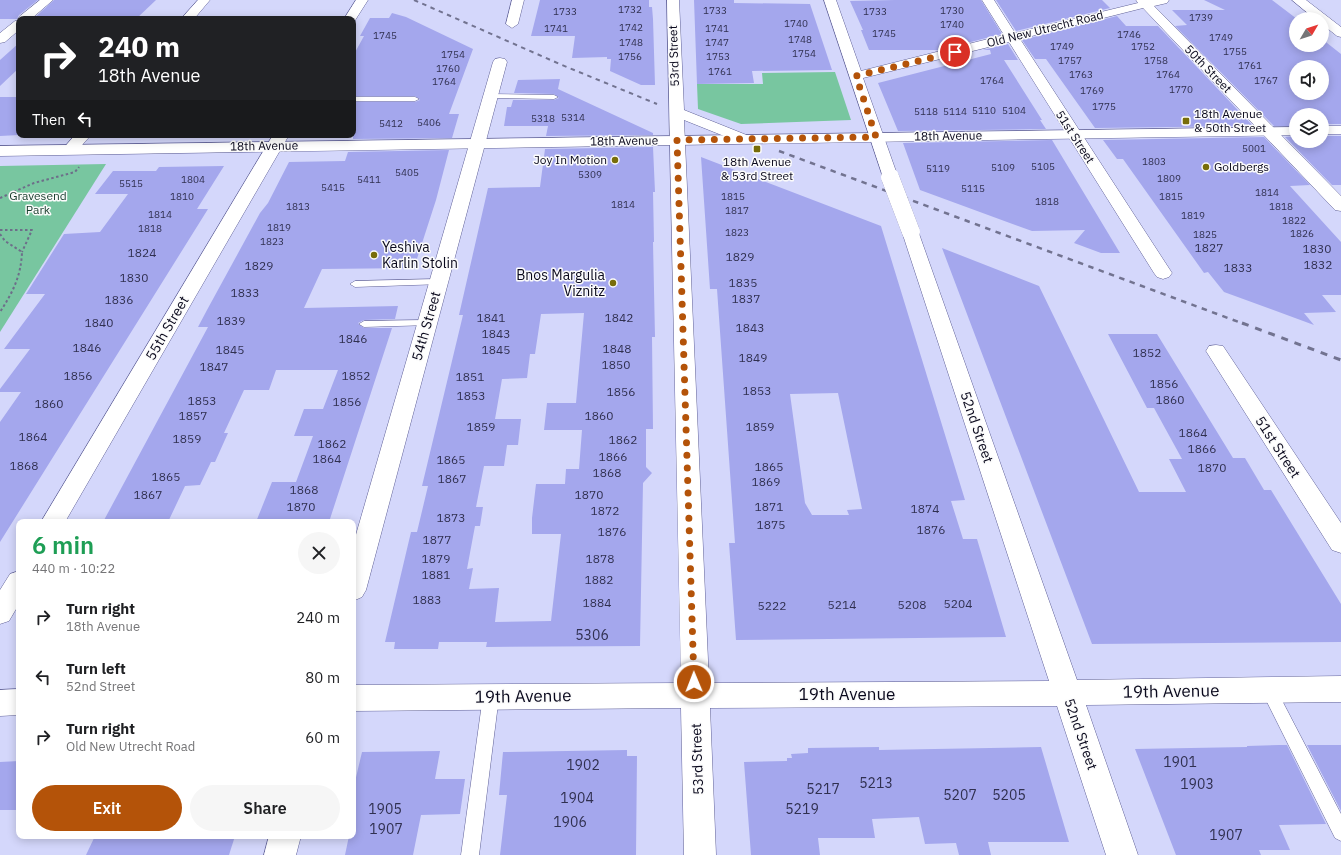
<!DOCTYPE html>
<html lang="en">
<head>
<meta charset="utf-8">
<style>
	:root { --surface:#fff; --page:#f6f6f6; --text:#202124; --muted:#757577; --accent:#b45309 }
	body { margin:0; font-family:"IBM Plex Sans",sans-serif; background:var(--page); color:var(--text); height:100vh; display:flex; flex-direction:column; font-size:15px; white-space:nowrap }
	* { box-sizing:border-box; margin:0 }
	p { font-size:13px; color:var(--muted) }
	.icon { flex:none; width:22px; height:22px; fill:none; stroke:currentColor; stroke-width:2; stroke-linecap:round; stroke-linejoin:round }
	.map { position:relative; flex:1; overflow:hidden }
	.drawer { position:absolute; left:16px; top:519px; width:340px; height:320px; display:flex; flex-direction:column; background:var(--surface); border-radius:8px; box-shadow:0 2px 10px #0003 }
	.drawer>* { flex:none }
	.guide { position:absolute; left:16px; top:16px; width:340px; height:122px; border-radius:8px; box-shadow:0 2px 10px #0003; background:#202124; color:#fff; overflow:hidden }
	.needle { width:26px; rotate:51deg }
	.fabs { position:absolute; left:1289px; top:12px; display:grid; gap:8px }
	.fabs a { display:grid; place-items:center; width:40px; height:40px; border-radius:50%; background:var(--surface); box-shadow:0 2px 10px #0003; font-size:20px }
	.pin { position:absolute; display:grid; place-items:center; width:34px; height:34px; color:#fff; margin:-17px; border:2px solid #fff; border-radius:50%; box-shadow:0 1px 4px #0007 }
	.me { position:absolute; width:44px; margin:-22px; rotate:359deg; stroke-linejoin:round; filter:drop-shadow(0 0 3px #0008) }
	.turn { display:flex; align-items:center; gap:14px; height:84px; padding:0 16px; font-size:18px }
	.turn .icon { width:52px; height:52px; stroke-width:2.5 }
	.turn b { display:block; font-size:28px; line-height:34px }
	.then { display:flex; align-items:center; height:38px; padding:0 16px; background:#0003; gap:8px; font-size:15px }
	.round { display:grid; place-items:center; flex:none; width:42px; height:42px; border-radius:21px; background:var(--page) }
	.overview { display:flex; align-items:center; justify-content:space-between; height:68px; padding:0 16px }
	h1 { font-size:24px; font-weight:600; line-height:30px; color:#1e9e55 }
	.cta { display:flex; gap:8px; margin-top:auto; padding:8px 16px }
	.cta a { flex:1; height:46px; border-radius:24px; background:var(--accent); color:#fff; font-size:16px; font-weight:600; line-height:46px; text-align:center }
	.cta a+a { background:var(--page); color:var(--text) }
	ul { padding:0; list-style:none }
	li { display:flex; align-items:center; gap:12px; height:60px; padding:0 16px }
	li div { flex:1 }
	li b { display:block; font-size:15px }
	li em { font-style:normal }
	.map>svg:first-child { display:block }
	.green { fill:#78c6a0 }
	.building { fill:#a4a7ed; fill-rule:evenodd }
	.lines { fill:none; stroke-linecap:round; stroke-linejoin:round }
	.service-casing { stroke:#606197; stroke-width:1 }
	.minor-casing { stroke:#606197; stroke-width:1 }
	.tertiary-casing { stroke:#606197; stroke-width:1 }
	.path { stroke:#6d6e89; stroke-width:2; stroke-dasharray:2.5 2.5; stroke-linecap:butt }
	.service { fill:#fff; fill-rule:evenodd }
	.minor { fill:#fff; fill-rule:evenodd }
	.tertiary { fill:#fff; fill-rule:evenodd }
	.rail-far2 { stroke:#727390; stroke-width:2; stroke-dasharray:4.5 4.5; stroke-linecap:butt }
	.rail-far1 { stroke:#727390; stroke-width:2.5; stroke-dasharray:5.5 5.5; stroke-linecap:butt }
	.rail { stroke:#727390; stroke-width:3; stroke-dasharray:7 7; stroke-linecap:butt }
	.minor-bridge-casing { stroke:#606197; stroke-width:18; stroke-linecap:butt }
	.minor-bridge { stroke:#fff; stroke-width:18 }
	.route { stroke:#b45309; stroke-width:7; stroke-dasharray:0 12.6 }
	.poi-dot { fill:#786d09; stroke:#fbfbfb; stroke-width:1.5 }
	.labels { text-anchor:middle; stroke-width:3; stroke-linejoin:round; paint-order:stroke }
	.far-number-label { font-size:10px; fill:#303050 }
	.far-street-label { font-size:12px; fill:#09081c; stroke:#fbfbfb }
	.far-poi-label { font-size:12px; fill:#09081c; stroke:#fbfbfb; text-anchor:start }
	.far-park-label { font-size:12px; fill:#173c2c; stroke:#fbfbfb }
	.number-label { font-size:12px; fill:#303050 }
	.poi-label { font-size:14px; fill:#09081c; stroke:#fbfbfb; text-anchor:start }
	.street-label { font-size:14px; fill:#09081c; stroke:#fbfbfb }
	.near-number-label { font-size:14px; fill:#303050 }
	.near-street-label { font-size:17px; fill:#09081c; stroke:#fbfbfb }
</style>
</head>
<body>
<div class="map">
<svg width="1341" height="855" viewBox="0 0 1341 855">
	<rect width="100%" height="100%" fill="#d4d7fb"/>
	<g class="green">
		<path d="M 835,72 L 851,120 L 741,124 L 698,109 L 697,84 L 763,84 L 762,73 Z"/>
		<path d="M 106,164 L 0,332 L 0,166 Z"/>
	</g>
	<g class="building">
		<path d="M 0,0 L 38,0 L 19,15 L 17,19 L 0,19 Z"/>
		<path d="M 54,0 L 156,0 L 136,19 L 33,19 Z"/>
		<path d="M 540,0 L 649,0 L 649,7 L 652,7 L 653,19 L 655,85 L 641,85 L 610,71 L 611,59 L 607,59 L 607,57 L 572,58 L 575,36 L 531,36 Z"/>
		<path d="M 694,0 L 734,0 L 734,3 L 810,4 L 832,70 L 752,71 L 754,83 L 697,84 Z"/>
		<path d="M 895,0 L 981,0 L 1002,34 L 939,50 L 869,50 L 861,30 L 863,30 L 850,1 Z"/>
		<path d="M 996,0 L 1102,0 L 1110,8 L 1016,31 Z"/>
		<path d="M 1204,0 L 1272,0 L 1297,19 L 1296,45 L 1322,45 L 1322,39 L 1341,54 L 1341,124 L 1322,124 L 1322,115 L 1296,115 L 1296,126 L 1274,126 L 1175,26 L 1187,25 L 1172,10 L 1225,10 ZM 1296,67 L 1322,67 L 1322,93 L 1296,93 Z"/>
		<path d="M 392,13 L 406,17 L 473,49 L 449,114 L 459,114 L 452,138 L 353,139 L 353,102 L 415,102 L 420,100 L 415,96 L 353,96 L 353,56 L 364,36 L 360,36 L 370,18 L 389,18 Z"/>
		<path d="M 1117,16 L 1126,26 L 1158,26 L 1253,126 L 1095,128 L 1046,59 L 1035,59 L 1022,40 Z"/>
		<path d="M 19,43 L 19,68 L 0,86 L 0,60 Z"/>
		<path d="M 1008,44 L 1018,60 L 1004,60 L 1042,120 L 1040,120 L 1046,129 L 898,131 L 878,83 L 991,54 L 990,50 L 983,50 Z"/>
		<path d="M 560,79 L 558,89 L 653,133 L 653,135 L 546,136 L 548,126 L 504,126 L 507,107 L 511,107 L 513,100 L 554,100 L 559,98 L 554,94 L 514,93 L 518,80 Z"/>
		<path d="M 0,97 L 19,97 L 19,135 L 0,136 Z"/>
		<path d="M 1296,136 L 1296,141 L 1322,141 L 1322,136 L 1341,136 L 1341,185 L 1332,185 L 1285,137 Z"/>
		<path d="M 1264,137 L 1310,185 L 1290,186 L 1341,242 L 1341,295 L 1322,295 L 1336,312 L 1304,313 L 1314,325 L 1224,292 L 1208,272 L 1204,273 L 1123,159 L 1117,159 L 1103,140 Z"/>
		<path d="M 1052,140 L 1120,253 L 1101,253 L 1074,243 L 1085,230 L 1032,231 L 920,190 L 903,143 Z"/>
		<path d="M 653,147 L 655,192 L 653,192 L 654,242 L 653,242 L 655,337 L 652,337 L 653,429 L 646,429 L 646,467 L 652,473 L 643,483 L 640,646 L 486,647 L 487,642 L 439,642 L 438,649 L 394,649 L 395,642 L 385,642 L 411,532 L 417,532 L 428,486 L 422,486 L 463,315 L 459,315 L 488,188 L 540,187 L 545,149 ZM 584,313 L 576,403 L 547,403 L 544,430 L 582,430 L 579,469 L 566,469 L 565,484 L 536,484 L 532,518 L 532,534 L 561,534 L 551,621 L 495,622 L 499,588 L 469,589 L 473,568 L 467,569 L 475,526 L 480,526 L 483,507 L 476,507 L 484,466 L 504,466 L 507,445 L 518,445 L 521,419 L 495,419 L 502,379 L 527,378 L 530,354 L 535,354 L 541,314 Z"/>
		<path d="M 449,150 L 436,200 L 414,268 L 322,269 L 304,308 L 398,306 L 395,319 L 364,320 L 358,323 L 364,328 L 392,328 L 329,522 L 256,522 L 272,482 L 296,482 L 313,436 L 294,436 L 304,409 L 323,409 L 338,370 L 276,370 L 269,390 L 244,390 L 224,433 L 228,433 L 215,462 L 211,462 L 200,485 L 185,486 L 168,522 L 103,522 L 208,327 L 198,327 L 207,310 L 260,213 L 268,203 L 289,162 L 345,161 L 348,152 Z"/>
		<path d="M 701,157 L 881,226 L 965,500 L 951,501 L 963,539 L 977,539 L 1006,637 L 736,640 L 729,543 L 735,543 L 717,289 L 710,289 ZM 838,393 L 862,509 L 847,510 L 849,515 L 812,515 L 805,503 L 790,394 Z"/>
		<path d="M 224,166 L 197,209 L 208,209 L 0,542 L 0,422 L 21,392 L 0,392 L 0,389 L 30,349 L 4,349 L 45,294 L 26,294 L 64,234 L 100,232 L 128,194 L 95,194 L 113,171 L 156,171 L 159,167 Z"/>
		<path d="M 942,248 L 1039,286 L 1139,492 L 1186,492 L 1169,459 L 1182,459 L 1154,408 L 1147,408 L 1108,334 L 1157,334 L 1233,458 L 1245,458 L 1264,490 L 1271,490 L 1341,604 L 1341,642 L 1092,644 Z"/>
		<path d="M 1279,745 L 1287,745 L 1326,824 L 1279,825 L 1290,850 L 1259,850 L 1261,855 L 1176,855 L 1135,749 L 1247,747 L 1247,746 Z"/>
		<path d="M 1307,745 L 1341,745 L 1341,811 Z"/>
		<path d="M 879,747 L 879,750 L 1041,747 L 1069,842 L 988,842 L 991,855 L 959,855 L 956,843 L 925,844 L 919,817 L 872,819 L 875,838 L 818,838 L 820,855 L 751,855 L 744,762 L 787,761 L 787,758 L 792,758 L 791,754 L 808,753 L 808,748 Z"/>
		<path d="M 627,750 L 627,756 L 637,756 L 636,855 L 500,855 L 507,795 L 499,795 L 503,752 Z"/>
		<path d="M 440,751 L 435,779 L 465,779 L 460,814 L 421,815 L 413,855 L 345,855 L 349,836 L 353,836 L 353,790 L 362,752 Z"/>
		<path d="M 19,761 L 19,810 L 0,810 L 0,762 Z"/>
		<path d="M 95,836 L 235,836 L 229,855 L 86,855 Z"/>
	</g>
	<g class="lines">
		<g class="service-casing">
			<g id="service">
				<path d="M 488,94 L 554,95 L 558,97 L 554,99 L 491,98 L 487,96 Z"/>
				<path d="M 353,97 L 415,97 L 419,99 L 415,101 L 353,101 Z"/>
				<path d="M 439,279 L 444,282 L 443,284 L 355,287 L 350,284 L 355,281 Z"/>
				<path d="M 427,320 L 432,323 L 431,325 L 364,327 L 359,324 L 364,321 Z"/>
				<path d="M 1269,683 L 1274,685 L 1341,814 L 1341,841 L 1335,838 L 1261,690 L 1264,685 Z"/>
				<path d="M 491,689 L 496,691 L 499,696 L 479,855 L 461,855 L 483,696 L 486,691 Z"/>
			</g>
		</g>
		<g class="minor-casing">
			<g id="minor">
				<path d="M 40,0 L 53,0 L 31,19 L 19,19 L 19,30 L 5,42 L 0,43 L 0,33 L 15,21 L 19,20 L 18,19 L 20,16 Z"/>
				<path d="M 198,0 L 210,0 L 194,19 L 181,19 Z"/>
				<path d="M 356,0 L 368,0 L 354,22 L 353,19 L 344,19 Z"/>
				<path d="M 512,0 L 524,0 L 518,24 L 512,28 L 506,24 Z"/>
				<path d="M 667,0 L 679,0 L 684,110 L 749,136 L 752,139 L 749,142 L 739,142 L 684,120 L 709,683 L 1049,681 L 902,232 L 905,228 L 911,227 L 917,228 L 1077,680 L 1341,676 L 1341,702 L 1086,705 L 1138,855 L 1106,855 L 1057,706 L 710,708 L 716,855 L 684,855 L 681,708 L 353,711 L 353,685 L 681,683 Z"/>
				<path d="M 824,0 L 836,0 L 861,71 L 1004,35 L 982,0 L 994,0 L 1015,33 L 1138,3 L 1136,0 L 1169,0 L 1167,3 L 1154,6 L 1341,196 L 1341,211 L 1335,210 L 1143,8 L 1020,39 L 1172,273 L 1169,277 L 1163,279 L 1157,277 L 1154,273 L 1009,42 L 863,78 L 898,177 L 896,180 L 890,182 L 884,180 Z"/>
				<path d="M 1292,0 L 1306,0 L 1341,27 L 1341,37 L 1337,36 L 1322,24 L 1322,19 L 1315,19 Z"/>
				<path d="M 500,58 L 505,59 L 507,62 L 366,590 L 362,597 L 353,601 L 353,545 L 493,62 L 495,59 Z"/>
				<path d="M 75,135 L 91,135 L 75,153 L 65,153 L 62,150 Z"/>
				<path d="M 273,135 L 289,135 L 65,522 L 41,522 Z"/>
				<path d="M 1216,345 L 1223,346 L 1341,523 L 1341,553 L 1332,550 L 1206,351 L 1209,346 Z"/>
				<path d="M 19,571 L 19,604 L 9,621 L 0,624 L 0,590 L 10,574 Z"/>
				<path d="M 19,689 L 19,715 L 0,716 L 0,690 Z"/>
				<path d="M 269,836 L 301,836 L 296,855 L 264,855 Z"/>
			</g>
		</g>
		<g class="tertiary-casing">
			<g id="tertiary">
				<rect x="1322" y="126" width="19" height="8"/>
				<path d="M 1296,127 L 1296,135 L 0,156 L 0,146 Z"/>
			</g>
		</g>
		<g class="path">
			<path d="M 0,198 L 34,183 L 75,172 L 79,167"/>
			<path d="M 0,230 L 32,230 L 22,252"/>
			<path d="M 0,234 L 5,241 L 22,252 C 21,276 13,292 0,312"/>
		</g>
		<use href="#service" class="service"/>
		<use href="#minor" class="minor"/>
		<use href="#tertiary" class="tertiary"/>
		<path class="rail-far2" d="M 414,0 L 562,65 L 657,104"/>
		<path class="rail-far1" d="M 779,151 L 1244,324"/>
		<path class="rail" d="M 1242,323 L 1341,360"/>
		<g class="minor-bridge-casing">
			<path id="minor-bridge" d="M 890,177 L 911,232"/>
		</g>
		<use href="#minor-bridge" class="minor-bridge"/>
	</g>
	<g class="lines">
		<path class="route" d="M 694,682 L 677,140 L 876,137 L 856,76 L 955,52"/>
	</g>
	<g class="poi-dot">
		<rect x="1182" y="117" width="8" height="8" rx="2"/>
		<rect x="753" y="145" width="8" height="8" rx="2"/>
		<circle cx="615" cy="160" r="4"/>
		<circle cx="1206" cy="167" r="4"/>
		<circle cx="374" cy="255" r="4"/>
		<circle cx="613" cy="283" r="4"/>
	</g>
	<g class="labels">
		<g class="far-number-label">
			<text x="630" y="13">1732</text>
			<text x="715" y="14">1733</text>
			<text x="952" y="14">1730</text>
			<text x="565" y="15">1733</text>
			<text x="875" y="15">1733</text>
			<text x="1201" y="21">1739</text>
			<text x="796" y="27">1740</text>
			<text x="952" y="28">1740</text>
			<text x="631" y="31">1742</text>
			<text x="556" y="32">1741</text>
			<text x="717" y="32">1741</text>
			<text x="884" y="37">1745</text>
			<text x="1129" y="38">1746</text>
			<text x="385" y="39">1745</text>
			<text x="1221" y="41">1749</text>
			<text x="800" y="43">1748</text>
			<text x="631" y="46">1748</text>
			<text x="717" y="46">1747</text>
			<text x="1062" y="50">1749</text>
			<text x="1143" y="50">1752</text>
			<text x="1235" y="55">1755</text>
			<text x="804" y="57">1754</text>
			<text x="453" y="58">1754</text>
			<text x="630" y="60">1756</text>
			<text x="718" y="60">1753</text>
			<text x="1070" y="64">1757</text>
			<text x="1156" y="64">1758</text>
			<text x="1250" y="69">1761</text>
			<text x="448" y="72">1760</text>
			<text x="720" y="75">1761</text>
			<text x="1081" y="78">1763</text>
			<text x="1168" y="78">1764</text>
			<text x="992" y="84">1764</text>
			<text x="1266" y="84">1767</text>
			<text x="444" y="85">1764</text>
			<text x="1181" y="93">1770</text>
			<text x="1092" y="94">1769</text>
			<text x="1104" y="110">1775</text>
			<text x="984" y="114">5110</text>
			<text x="1014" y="114">5104</text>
			<text x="926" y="115">5118</text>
			<text x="955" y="115">5114</text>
			<text x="573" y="121">5314</text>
			<text x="543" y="122">5318</text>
			<text x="429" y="126">5406</text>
			<text x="391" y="127">5412</text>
			<text x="1254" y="152">5001</text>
			<text x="1154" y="165">1803</text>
			<text x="1043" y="170">5105</text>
			<text x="1003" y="171">5109</text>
			<text x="938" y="172">5119</text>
			<text x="407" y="176">5405</text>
			<text x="590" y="178">5309</text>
			<text x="1169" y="182">1809</text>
			<text x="193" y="183">1804</text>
			<text x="369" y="183">5411</text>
			<text x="131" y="187">5515</text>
			<text x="333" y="191">5415</text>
			<text x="973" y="192">5115</text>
			<text x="1267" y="196">1814</text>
			<text x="182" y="200">1810</text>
			<text x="733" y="200">1815</text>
			<text x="1171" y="200">1815</text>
			<text x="1047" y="205">1818</text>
			<text x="623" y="208">1814</text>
			<text x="298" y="210">1813</text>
			<text x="1281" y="210">1818</text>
			<text x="737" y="214">1817</text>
			<text x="160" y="218">1814</text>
			<text x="1193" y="219">1819</text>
			<text x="1294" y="224">1822</text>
			<text x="279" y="231">1819</text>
			<text x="150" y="232">1818</text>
			<text x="737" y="236">1823</text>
			<text x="1302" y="237">1826</text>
			<text x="1205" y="238">1825</text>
			<text x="272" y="245">1823</text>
		</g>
		<g class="far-street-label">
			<text transform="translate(1045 29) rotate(-14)" y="4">Old New Utrecht Road</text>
			<text transform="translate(674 56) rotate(-92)" y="4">53rd Street</text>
			<text transform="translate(1208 69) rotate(46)" y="4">50th Street</text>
			<text transform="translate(948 136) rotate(-1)" y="4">18th Avenue</text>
			<text transform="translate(1075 137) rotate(57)" y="4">51st Street</text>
			<text transform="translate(624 141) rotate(-1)" y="4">18th Avenue</text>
			<text transform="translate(264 146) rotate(-1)" y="4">18th Avenue</text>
		</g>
		<g class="far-poi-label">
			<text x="1194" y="118">18th Avenue<tspan x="1194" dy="14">&amp; 50th Street</tspan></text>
			<text x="607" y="164" text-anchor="end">Joy In Motion</text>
			<text x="757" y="166" text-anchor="middle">18th Avenue<tspan x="757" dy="14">&amp; 53rd Street</tspan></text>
			<text x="1214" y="171">Goldbergs</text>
		</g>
		<g class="far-park-label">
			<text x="38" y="200">Gravesend<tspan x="38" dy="14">Park</tspan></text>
		</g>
		<g class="number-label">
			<text x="1209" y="252">1827</text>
			<text x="1317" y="253">1830</text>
			<text x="142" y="257">1824</text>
			<text x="740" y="261">1829</text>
			<text x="1318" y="269">1832</text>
			<text x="259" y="270">1829</text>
			<text x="1238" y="272">1833</text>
			<text x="134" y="282">1830</text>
			<text x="743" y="287">1835</text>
			<text x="245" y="297">1833</text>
			<text x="746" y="303">1837</text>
			<text x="119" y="304">1836</text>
			<text x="491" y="322">1841</text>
			<text x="619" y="322">1842</text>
			<text x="231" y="325">1839</text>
			<text x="99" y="327">1840</text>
			<text x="750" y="332">1843</text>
			<text x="496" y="338">1843</text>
			<text x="353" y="343">1846</text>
			<text x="87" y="352">1846</text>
			<text x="617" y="353">1848</text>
			<text x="230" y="354">1845</text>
			<text x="496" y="354">1845</text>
			<text x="1147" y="357">1852</text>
			<text x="753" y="362">1849</text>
			<text x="616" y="369">1850</text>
			<text x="214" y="371">1847</text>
			<text x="78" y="380">1856</text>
			<text x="356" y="380">1852</text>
			<text x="470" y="381">1851</text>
			<text x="1164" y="388">1856</text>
			<text x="757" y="395">1853</text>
			<text x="621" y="396">1856</text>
			<text x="471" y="400">1853</text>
			<text x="1170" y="404">1860</text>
			<text x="202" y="405">1853</text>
			<text x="347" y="406">1856</text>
			<text x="49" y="408">1860</text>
			<text x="193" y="420">1857</text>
			<text x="599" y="420">1860</text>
			<text x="481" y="431">1859</text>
			<text x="760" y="431">1859</text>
			<text x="1193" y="437">1864</text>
			<text x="33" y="441">1864</text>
			<text x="187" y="443">1859</text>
			<text x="623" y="444">1862</text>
			<text x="332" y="448">1862</text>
			<text x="1202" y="453">1866</text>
			<text x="613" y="461">1866</text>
			<text x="327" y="463">1864</text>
			<text x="451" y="464">1865</text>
			<text x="24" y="470">1868</text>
			<text x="769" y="471">1865</text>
			<text x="1212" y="472">1870</text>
			<text x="607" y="477">1868</text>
			<text x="166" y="481">1865</text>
			<text x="452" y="483">1867</text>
			<text x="766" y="486">1869</text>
			<text x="304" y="494">1868</text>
			<text x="148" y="499">1867</text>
			<text x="589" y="499">1870</text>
			<text x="301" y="511">1870</text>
			<text x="769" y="511">1871</text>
			<text x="925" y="513">1874</text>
			<text x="605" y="515">1872</text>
			<text x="451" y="522">1873</text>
			<text x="771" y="529">1875</text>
			<text x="931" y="534">1876</text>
			<text x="612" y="536">1876</text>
			<text x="437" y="544">1877</text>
			<text x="436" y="563">1879</text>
			<text x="600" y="563">1878</text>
			<text x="436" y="579">1881</text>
			<text x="599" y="584">1882</text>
			<text x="427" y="604">1883</text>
			<text x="597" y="607">1884</text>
			<text x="958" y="608">5204</text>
			<text x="842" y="609">5214</text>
			<text x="912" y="609">5208</text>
			<text x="772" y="610">5222</text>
		</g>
		<g class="poi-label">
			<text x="382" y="252">Yeshiva<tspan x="382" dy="16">Karlin Stolin</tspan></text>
			<text x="605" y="280" text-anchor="end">Bnos Margulia<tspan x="605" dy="16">Viznitz</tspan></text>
		</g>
		<g class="street-label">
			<text transform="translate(426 326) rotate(-74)" y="5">54th Street</text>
			<text transform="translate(167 328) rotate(-60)" y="5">55th Street</text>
			<text transform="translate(977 427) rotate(71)" y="5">52nd Street</text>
			<text transform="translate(1278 447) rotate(57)" y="5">51st Street</text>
			<text transform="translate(1081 734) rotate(71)" y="5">52nd Street</text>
			<text transform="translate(697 759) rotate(-92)" y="5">53rd Street</text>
		</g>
		<g class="near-number-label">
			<text x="592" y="640">5306</text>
			<text x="1180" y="767">1901</text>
			<text x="583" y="770">1902</text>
			<text x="876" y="788">5213</text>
			<text x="1197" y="789">1903</text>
			<text x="823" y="794">5217</text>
			<text x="960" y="800">5207</text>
			<text x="1009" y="800">5205</text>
			<text x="577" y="803">1904</text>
			<text x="385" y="814">1905</text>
			<text x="802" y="814">5219</text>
			<text x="570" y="827">1906</text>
			<text x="386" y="834">1907</text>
			<text x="1226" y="840">1907</text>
		</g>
		<g class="near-street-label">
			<text transform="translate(1171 691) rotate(-1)" y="6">19th Avenue</text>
			<text x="847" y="700">19th Avenue</text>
			<text transform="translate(523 696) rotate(-1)" y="6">19th Avenue</text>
		</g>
	</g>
</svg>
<div class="fabs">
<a><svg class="needle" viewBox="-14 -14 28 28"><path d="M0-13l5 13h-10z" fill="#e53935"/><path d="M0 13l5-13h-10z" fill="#757577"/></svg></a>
<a><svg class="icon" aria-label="sound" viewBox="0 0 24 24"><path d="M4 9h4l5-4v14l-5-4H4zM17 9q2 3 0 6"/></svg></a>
<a><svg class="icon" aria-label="layers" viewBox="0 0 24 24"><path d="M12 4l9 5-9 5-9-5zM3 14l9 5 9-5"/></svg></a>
</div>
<div class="pin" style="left:955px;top:52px;background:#d93025"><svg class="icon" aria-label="arrive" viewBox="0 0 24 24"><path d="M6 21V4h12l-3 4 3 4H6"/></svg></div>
<svg class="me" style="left:694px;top:682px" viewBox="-20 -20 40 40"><circle r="17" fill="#b45309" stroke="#fff" stroke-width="3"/><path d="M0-11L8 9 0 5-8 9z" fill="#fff"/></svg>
<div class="guide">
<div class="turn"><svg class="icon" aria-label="right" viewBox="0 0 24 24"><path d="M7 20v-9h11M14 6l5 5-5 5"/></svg><div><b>240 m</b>18th Avenue</div></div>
<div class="then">Then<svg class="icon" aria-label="left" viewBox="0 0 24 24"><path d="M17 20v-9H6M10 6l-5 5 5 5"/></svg></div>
</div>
<section class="drawer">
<div class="overview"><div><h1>6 min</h1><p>440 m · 10:22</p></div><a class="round"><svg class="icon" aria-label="close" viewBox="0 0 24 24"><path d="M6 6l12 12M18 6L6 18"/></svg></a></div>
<ul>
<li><svg class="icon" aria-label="right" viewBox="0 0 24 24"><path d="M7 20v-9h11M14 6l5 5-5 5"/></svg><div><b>Turn right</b><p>18th Avenue</p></div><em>240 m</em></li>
<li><svg class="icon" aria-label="left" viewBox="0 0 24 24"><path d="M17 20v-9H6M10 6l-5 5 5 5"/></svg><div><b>Turn left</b><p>52nd Street</p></div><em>80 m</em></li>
<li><svg class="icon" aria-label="right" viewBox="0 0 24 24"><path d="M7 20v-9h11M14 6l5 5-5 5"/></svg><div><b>Turn right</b><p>Old New Utrecht Road</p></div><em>60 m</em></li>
</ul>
<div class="cta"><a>Exit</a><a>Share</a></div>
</section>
</div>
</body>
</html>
